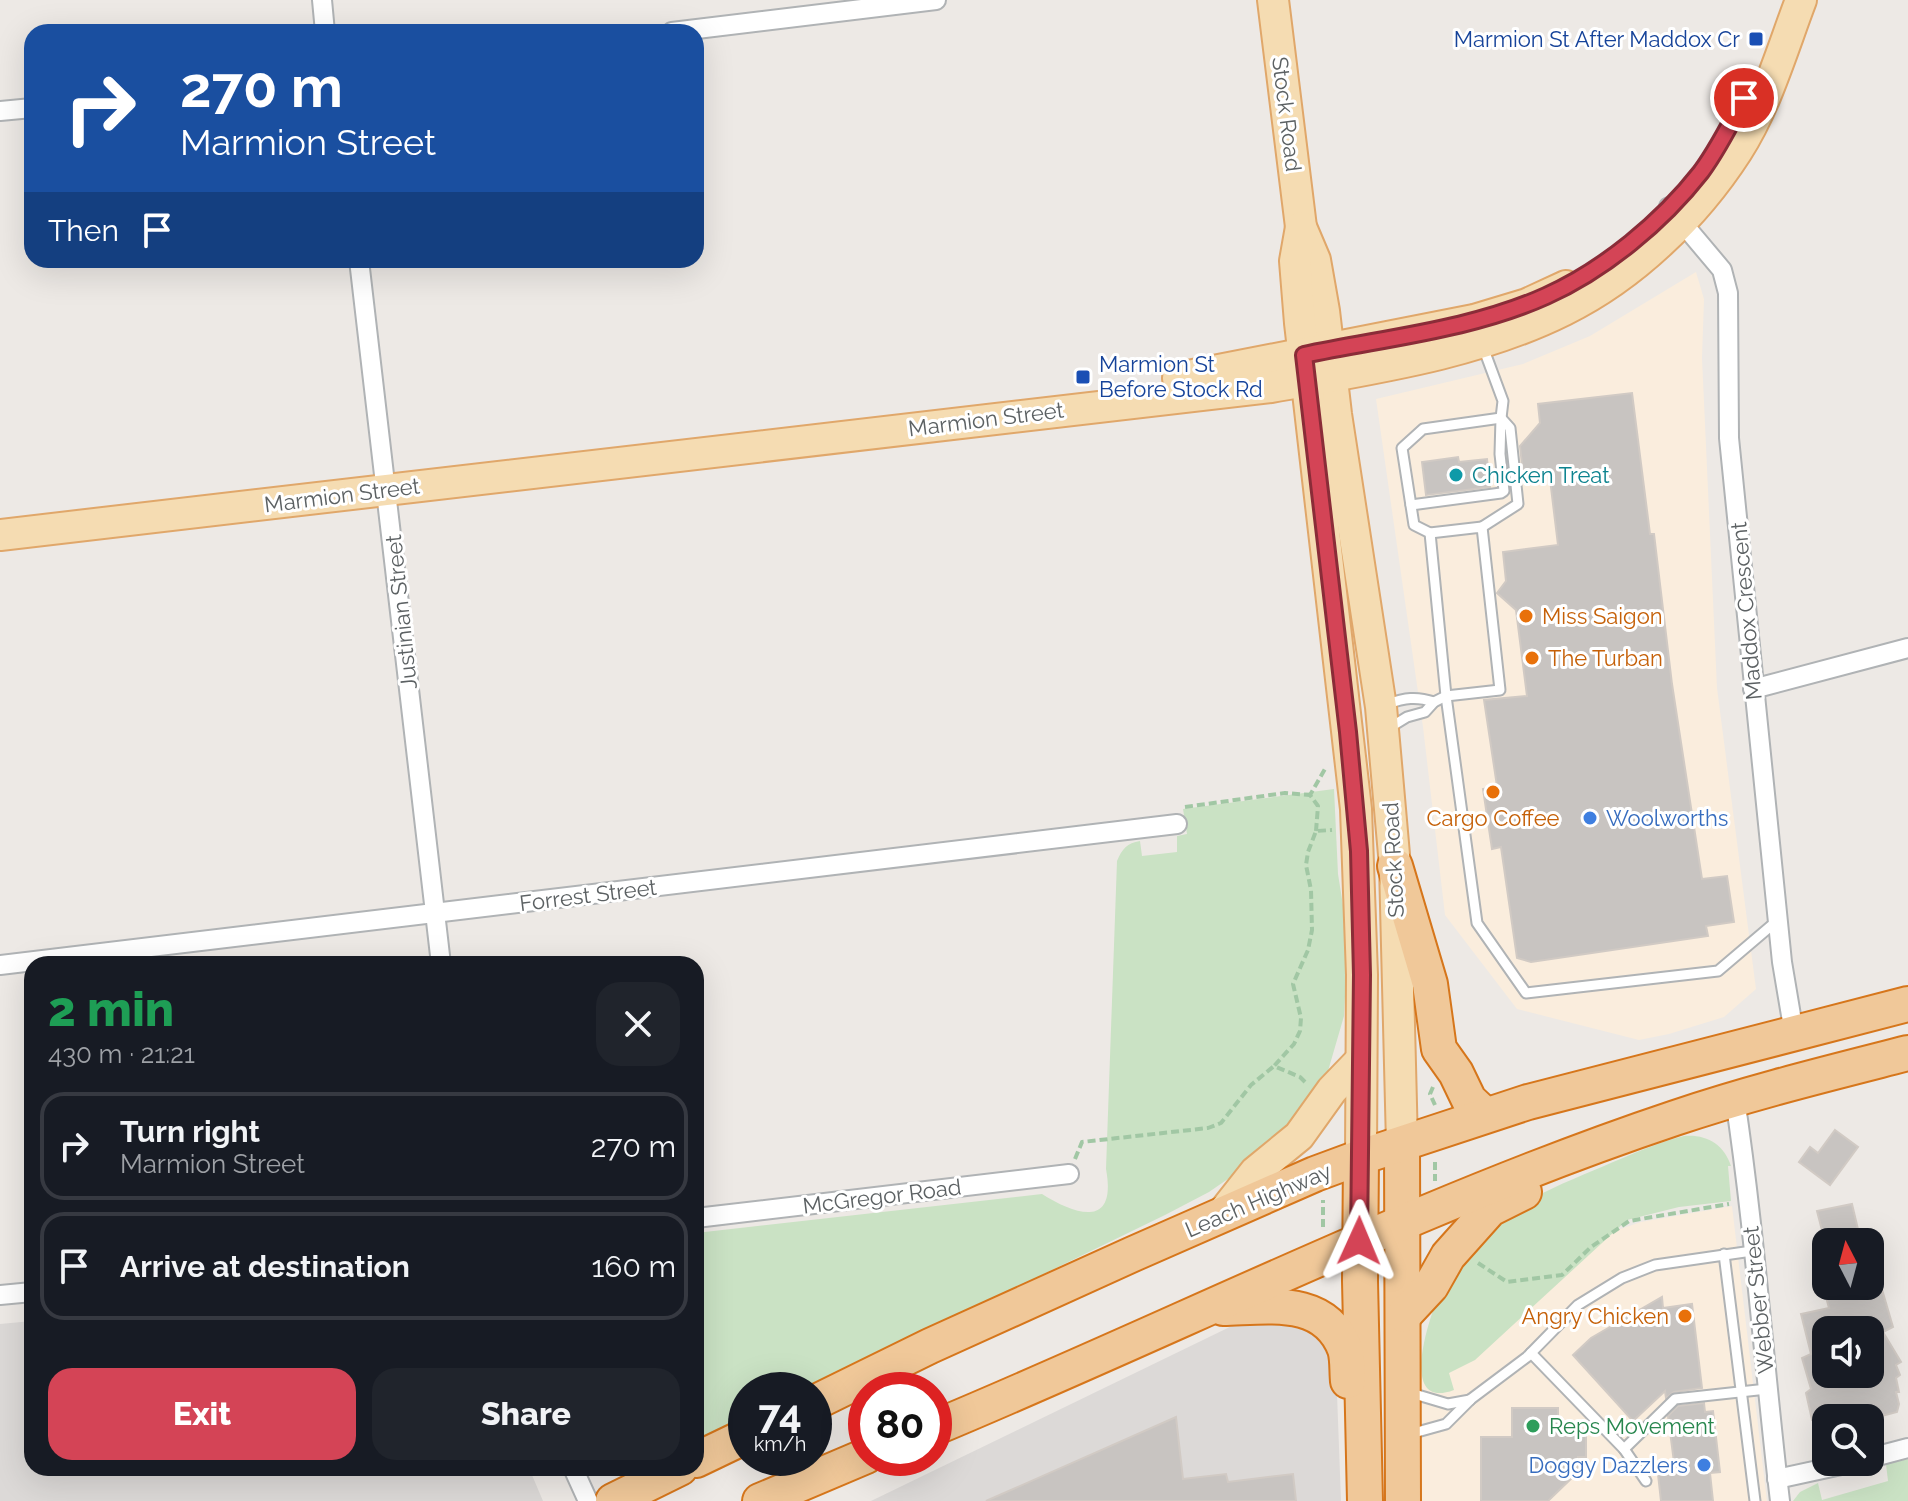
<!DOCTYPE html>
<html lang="en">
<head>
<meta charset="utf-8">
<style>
	:root { --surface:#171b24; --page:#20242c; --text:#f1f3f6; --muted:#9ea1a6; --line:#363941; --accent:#d44456 }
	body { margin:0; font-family:Raleway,sans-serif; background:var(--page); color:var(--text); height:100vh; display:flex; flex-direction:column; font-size:30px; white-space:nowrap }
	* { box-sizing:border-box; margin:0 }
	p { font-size:26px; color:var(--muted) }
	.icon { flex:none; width:44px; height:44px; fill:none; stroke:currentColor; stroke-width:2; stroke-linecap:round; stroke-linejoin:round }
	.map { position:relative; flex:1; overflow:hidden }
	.drawer { position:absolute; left:24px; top:956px; width:680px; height:520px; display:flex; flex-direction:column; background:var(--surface); border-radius:24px; box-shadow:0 8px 32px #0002 }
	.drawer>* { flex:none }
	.top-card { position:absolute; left:24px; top:24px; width:680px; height:244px; border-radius:24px; box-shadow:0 8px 32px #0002; background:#1a4fa0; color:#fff; overflow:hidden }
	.needle { width:52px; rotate:354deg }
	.fabs { position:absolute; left:1812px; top:1228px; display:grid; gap:16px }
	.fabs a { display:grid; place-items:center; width:72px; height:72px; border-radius:16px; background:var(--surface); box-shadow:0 8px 32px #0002; font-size:40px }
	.speed { position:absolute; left:728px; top:1372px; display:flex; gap:16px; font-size:40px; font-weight:700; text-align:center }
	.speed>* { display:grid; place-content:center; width:104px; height:104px; border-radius:50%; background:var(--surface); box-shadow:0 8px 32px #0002; line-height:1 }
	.speed small { font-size:20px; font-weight:400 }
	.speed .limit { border:12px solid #d22; background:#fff; color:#111 }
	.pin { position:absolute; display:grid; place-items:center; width:68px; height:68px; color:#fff; margin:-34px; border:4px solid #fff; border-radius:50%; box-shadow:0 2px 8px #0007 }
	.me { position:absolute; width:88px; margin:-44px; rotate:1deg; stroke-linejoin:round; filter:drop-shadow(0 0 6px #0008) }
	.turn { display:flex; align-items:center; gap:28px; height:168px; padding:0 24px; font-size:36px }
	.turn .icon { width:104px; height:104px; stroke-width:2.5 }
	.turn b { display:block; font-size:56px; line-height:68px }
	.then { display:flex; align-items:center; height:76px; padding:0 24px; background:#0003; gap:16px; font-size:30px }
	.round { display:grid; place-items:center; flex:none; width:84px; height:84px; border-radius:24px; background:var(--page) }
	.overview { display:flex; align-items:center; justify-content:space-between; height:136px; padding:0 24px }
	h1 { font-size:48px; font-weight:800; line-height:60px; color:#1e9e55 }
	.button { display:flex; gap:16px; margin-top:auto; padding:16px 24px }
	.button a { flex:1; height:92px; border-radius:24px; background:var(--accent); color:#fff; font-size:32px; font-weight:800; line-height:92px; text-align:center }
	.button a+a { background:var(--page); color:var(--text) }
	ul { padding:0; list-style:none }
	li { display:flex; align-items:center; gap:24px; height:108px; margin:0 16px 12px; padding:0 8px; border:4px solid var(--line); border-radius:24px }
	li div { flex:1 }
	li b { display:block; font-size:30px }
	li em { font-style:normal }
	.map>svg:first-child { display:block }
	.commercial { fill:#faeddd }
	.industrial { fill:#dcd9d7 }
	.green { fill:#cae2c4 }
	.building { fill:#c8c4c1; stroke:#d1cac4; stroke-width:2; fill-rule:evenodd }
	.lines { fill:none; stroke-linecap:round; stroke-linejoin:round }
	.lane-casing { stroke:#b0b3b5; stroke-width:13 }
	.street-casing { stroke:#b0b3b5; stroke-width:22 }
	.primary-casing { stroke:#e0a76a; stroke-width:34 }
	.highway-casing { stroke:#d6761b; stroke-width:38 }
	.path { stroke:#a1c7a4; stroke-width:4; stroke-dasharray:8 4; stroke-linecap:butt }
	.lane { stroke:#fff; stroke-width:9 }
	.street { stroke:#fff; stroke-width:18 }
	.primary { stroke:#f5dcb2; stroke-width:30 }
	.highway { stroke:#f0c899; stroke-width:34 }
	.route-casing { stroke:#8a2c38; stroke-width:20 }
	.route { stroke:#d44456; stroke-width:14 }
	.transit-dot { fill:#1a4fb4; stroke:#fff; stroke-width:3 }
	.culture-dot { fill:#0f9aa8; stroke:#fff; stroke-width:3 }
	.food-dot { fill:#e8710a; stroke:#fff; stroke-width:3 }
	.shop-dot { fill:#3f7fe0; stroke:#fff; stroke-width:3 }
	.leisure-dot { fill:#2e9e5b; stroke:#fff; stroke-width:3 }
	.labels { text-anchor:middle; stroke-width:6; stroke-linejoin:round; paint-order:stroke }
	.transit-label { font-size:22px; fill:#164399; stroke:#fff; text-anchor:end }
	.street-label { font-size:22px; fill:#5c6163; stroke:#fff }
	.culture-label { font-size:22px; fill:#0d838f; stroke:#fff; text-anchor:start }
	.food-label { font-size:22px; fill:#c56008; stroke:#fff; text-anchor:start }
	.shop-label { font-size:22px; fill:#366cbe; stroke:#fff; text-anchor:start }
	.leisure-label { font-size:22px; fill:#27864d; stroke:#fff; text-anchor:start }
</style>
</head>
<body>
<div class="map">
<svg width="1908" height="1501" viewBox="0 0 1908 1501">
	<rect width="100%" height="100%" fill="#ede9e5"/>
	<g class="commercial">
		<path d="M 1696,272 L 1704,299 L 1702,358 L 1717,688 L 1756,989 L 1724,1017 L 1669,1034 L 1639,1040 L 1517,1009 L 1445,915 L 1423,727 L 1376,399 L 1523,364 L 1590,336 Z"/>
		<path d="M 1732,1206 L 1767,1501 L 1420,1501 L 1420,1369 L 1449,1369 L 1597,1237 L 1641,1222 Z"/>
	</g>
	<g class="industrial">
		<path d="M 1287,1319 L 1314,1332 L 1336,1367 L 1341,1501 L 871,1501 L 1238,1323 Z"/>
		<path d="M 32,1321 L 32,1468 L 529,1468 L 543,1501 L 0,1501 L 0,1324 Z"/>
	</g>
	<g class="green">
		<path d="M 1334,789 L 1338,874 L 1348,937 L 1344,1016 L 1328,1071 L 1304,1116 L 1277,1145 L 1209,1192 L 1165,1215 L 805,1390 L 746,1390 L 746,1419 L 696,1443 L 696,1233 L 1042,1194 C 1077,1216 1117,1228 1106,1169 L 1117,861 C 1122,849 1127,843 1140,841 L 1142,856 L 1177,852 L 1177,836 L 1187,834 L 1183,809 Z"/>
		<path d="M 1684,1136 C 1706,1134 1724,1144 1731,1166 L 1728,1166 L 1731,1201 L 1679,1207 L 1627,1220 L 1475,1360 L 1449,1373 L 1454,1390 C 1393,1413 1434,1302 1445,1281 C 1452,1267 1465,1248 1477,1237 C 1513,1203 1559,1185 1604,1166 C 1630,1155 1656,1143 1684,1136 Z"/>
		<path d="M 1908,1459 L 1908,1501 L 1793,1501 L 1800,1492 L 1818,1483 L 1822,1500 L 1888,1481 L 1886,1464 Z"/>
	</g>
	<g class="building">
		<path d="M 1632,393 L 1650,534 L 1654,534 L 1672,684 L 1702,879 L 1727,876 L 1734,922 L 1706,926 L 1708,936 L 1531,962 L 1517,958 L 1501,847 L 1492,849 L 1483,789 L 1497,786 L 1484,700 L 1527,696 L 1516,610 L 1497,593 L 1506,581 L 1503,552 L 1558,545 L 1549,471 L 1523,474 L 1520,446 L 1540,423 L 1538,404 Z"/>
		<path d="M 1458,457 L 1459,462 L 1487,459 L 1490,487 L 1426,495 L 1422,462 Z"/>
		<path d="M 1835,1130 L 1858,1147 L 1830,1185 L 1799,1162 L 1810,1147 L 1818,1153 Z"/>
		<path d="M 1852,1204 L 1861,1242 L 1825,1242 L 1817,1211 Z"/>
		<path d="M 1823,1286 L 1881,1286 L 1893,1327 L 1883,1332 L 1901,1362 L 1896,1365 L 1900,1375 L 1896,1378 L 1899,1392 L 1896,1392 L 1899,1404 L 1897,1412 L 1874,1418 L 1812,1420 L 1806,1393 L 1811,1389 L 1802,1358 L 1811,1354 L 1801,1314 L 1829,1308 ZM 1826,1330 L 1870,1330 L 1870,1374 L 1826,1374 Z"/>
		<path d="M 1662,1297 L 1663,1308 L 1692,1304 L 1702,1388 L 1674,1392 L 1666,1398 L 1665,1391 L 1633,1421 L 1573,1355 L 1591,1338 Z"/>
		<path d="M 1704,1403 L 1705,1412 L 1713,1411 L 1720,1472 L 1710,1473 L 1713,1501 L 1661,1501 L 1657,1465 L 1674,1462 L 1668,1416 L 1678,1406 Z"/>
		<path d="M 1512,1408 L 1558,1408 L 1558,1425 L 1569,1435 L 1586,1435 L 1586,1457 L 1578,1457 L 1578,1472 L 1548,1501 L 1481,1501 L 1481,1437 L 1512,1437 Z"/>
		<path d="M 1176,1417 L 1183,1479 L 1226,1474 L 1228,1482 L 1293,1474 L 1296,1501 L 986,1501 Z"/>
	</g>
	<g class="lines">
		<g class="lane-casing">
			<g id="lane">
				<path d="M 1483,347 L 1503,401 L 1501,418 L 1423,429 L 1402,448 L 1414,525 L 1430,533 L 1446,696 L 1477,923 L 1526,993 L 1718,971 L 1778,920"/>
				<path d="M 1411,505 L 1501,493 L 1504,491 L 1500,454 L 1501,418"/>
				<path d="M 1482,527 L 1518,504 L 1510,428 L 1501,418"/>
				<path d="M 1387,704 C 1405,698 1416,696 1434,702"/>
				<path d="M 1389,728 L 1407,717 L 1425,712 L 1434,702 L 1446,696 L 1500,690 L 1482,527 L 1430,533"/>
				<path d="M 1724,1254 L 1755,1501"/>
				<path d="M 1531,1353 L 1624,1449 L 1675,1399 L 1767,1389"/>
				<path d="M 1411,1393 L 1448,1404 L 1470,1400"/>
				<path d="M 1410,1434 L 1446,1424 L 1471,1399 L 1527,1357 L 1578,1305 L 1622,1278 L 1655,1265 L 1752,1251"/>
				<path d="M 1624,1449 L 1646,1481"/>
			</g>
		</g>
		<g class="street-casing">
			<g id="street">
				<path d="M 322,0 L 325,32"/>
				<path d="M 672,32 L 936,0"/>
				<path d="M 0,111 L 32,108"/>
				<path d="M 1669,207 L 1722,270 L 1728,293 L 1729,438 L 1782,962 L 1794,1033"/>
				<path d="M 359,260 L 441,964"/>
				<path d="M 1753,689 L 1908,648"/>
				<path d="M 0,965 L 1177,824"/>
				<path d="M 1735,1099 C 1755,1232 1764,1367 1780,1501"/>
				<path d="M 696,1218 L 1069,1174"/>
				<path d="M 0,1295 L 32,1292"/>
				<path d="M 1870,1458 L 1908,1448"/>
				<path d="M 573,1468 L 588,1501"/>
				<path d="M 1777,1479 L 1855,1462"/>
			</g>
		</g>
		<g class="primary-casing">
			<g id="primary">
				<path d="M 1273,0 L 1301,227 L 1315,260 L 1324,311 L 1336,414 L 1381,707 L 1395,866 L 1402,1144"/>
				<path d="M 1301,227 L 1295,261 L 1300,323 L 1356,809 L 1362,975 L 1361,1157"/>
				<path d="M 1178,378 L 1474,320 L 1527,304 L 1566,286"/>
				<path d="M 0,535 L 1271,387 C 1369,369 1474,355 1564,310 C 1633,276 1695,216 1737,151 C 1766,106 1782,50 1801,0"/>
				<path d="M 1221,1215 L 1255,1172 L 1299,1136 L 1332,1090 L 1360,1061"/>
			</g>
		</g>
		<g class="highway-casing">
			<g id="highway">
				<path d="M 1395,866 L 1430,984 L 1439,1049 L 1456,1073 L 1469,1100 L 1485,1115"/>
				<path d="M 1402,1144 L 1403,1501"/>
				<path d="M 1361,1157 L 1360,1281 L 1365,1501"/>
				<path d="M 1223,1308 C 1268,1307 1325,1296 1345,1349 C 1348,1358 1347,1371 1348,1381"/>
				<path d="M 1404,1315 L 1431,1286 L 1448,1256 L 1490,1209 L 1524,1192"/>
				<path d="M 814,1403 L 930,1346 L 1133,1254 L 1315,1174 L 1361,1157 L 1528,1102 L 1908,1004"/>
				<path d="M 934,1428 C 1181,1325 1421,1203 1675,1118 C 1752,1092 1830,1073 1908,1053"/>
				<path d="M 696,1460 L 746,1436"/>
				<path d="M 613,1501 L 680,1468"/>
				<path d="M 760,1501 L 866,1456"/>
			</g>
		</g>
		<g class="path">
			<path d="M 1185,807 L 1285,793 L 1310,795"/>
			<path d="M 1316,831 L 1318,806 L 1310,795 L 1325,769"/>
			<path d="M 1305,1082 L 1300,1077 L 1274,1066 L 1294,1044 L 1300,1031 L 1301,1018 L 1293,984 L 1308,950 L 1312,930 L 1311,890 L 1306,865 L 1308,852 L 1316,831 L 1332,830"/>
			<path d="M 1433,1087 L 1430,1094 L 1435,1105"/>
			<path d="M 1075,1159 L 1082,1142 L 1208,1128 L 1221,1123 L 1251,1085 L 1274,1066"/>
			<path d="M 1435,1162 L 1435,1181"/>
			<path d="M 1323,1227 L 1323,1200"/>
			<path d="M 1478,1263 L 1507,1282 L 1562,1275 L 1591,1247 L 1629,1221 L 1729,1204"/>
		</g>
		<use href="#lane" class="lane"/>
		<use href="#street" class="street"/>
		<use href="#primary" class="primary"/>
		<use href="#highway" class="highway"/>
	</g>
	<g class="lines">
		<g class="route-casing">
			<path id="route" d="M 1359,1241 L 1362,975 L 1359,851 L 1348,732 L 1304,355 C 1383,338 1471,330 1546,296 C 1604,270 1662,222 1701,172 C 1718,149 1731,123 1744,98"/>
		</g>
		<use href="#route" class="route"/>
	</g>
	<g class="transit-dot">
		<rect x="1748" y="31" width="16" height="16" rx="4"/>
		<rect x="1075" y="369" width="16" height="16" rx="4"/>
	</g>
	<circle class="culture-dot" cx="1456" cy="475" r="8"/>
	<g class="food-dot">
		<circle cx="1526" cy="616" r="8"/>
		<circle cx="1532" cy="658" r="8"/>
		<circle cx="1493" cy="792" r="8"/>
		<circle cx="1685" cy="1316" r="8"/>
	</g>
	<g class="shop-dot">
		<circle cx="1590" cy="818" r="8"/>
		<circle cx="1704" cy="1465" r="8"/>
	</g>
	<circle class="leisure-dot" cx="1533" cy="1426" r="8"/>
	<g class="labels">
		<g class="transit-label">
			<text x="1740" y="47">Marmion St After Maddox Cr</text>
			<text x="1099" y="372" text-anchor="start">Marmion St<tspan x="1099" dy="25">Before Stock Rd</tspan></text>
		</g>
		<g class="street-label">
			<text transform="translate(1287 114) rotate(83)" y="8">Stock Road</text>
			<text transform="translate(986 419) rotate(-7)" y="8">Marmion Street</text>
			<text transform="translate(342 495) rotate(-7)" y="8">Marmion Street</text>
			<text transform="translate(1746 611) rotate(-95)" y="8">Maddox Crescent</text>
			<text transform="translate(401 612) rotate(-96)" y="8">Justinian Street</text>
			<text transform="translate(1393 860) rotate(-93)" y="8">Stock Road</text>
			<text transform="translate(588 895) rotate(-7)" y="8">Forrest Street</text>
			<text transform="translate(882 1196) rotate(-7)" y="8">McGregor Road</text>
			<text transform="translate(1258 1200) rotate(-23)" y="8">Leach Highway</text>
			<text transform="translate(1758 1300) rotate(-96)" y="8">Webber Street</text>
		</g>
		<g class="culture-label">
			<text x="1472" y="483">Chicken Treat</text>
		</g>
		<g class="food-label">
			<text x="1542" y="624">Miss Saigon</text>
			<text x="1548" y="666">The Turban</text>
			<text x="1493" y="826" text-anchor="middle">Cargo Coffee</text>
			<text x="1669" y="1324" text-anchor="end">Angry Chicken</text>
		</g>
		<g class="shop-label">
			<text x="1606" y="826">Woolworths</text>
			<text x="1688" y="1473" text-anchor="end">Doggy Dazzlers</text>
		</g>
		<g class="leisure-label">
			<text x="1549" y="1434">Reps Movement</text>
		</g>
	</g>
</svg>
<div class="fabs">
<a><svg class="needle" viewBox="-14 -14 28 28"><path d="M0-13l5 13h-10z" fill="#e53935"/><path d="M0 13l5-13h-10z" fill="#9ea1a6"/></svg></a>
<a><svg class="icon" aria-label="sound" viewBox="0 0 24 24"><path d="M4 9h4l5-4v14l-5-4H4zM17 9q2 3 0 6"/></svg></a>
<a><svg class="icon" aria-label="search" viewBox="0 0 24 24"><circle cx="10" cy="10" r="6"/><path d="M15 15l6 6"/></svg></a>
</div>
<div class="speed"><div>74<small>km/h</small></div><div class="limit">80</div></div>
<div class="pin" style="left:1744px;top:98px;background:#d93025"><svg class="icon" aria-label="arrive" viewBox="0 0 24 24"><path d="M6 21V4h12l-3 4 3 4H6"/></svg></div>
<svg class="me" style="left:1359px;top:1241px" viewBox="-20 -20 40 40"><path d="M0-17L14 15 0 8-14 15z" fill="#d44456" stroke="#fff" stroke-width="4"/></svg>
<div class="top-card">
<div class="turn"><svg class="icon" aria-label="right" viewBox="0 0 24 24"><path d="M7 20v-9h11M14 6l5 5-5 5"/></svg><div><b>270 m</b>Marmion Street</div></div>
<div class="then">Then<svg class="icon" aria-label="arrive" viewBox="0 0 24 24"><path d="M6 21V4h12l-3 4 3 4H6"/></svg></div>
</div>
<section class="drawer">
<div class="overview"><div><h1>2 min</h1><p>430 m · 21:21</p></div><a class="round"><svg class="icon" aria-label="close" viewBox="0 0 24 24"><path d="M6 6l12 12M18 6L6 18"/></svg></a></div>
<ul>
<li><svg class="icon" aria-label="right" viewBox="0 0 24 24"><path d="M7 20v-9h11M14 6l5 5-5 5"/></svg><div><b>Turn right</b><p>Marmion Street</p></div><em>270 m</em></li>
<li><svg class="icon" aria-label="arrive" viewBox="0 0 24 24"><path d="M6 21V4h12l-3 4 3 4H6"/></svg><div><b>Arrive at destination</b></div><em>160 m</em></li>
</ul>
<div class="button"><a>Exit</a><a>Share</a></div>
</section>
</div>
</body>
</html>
